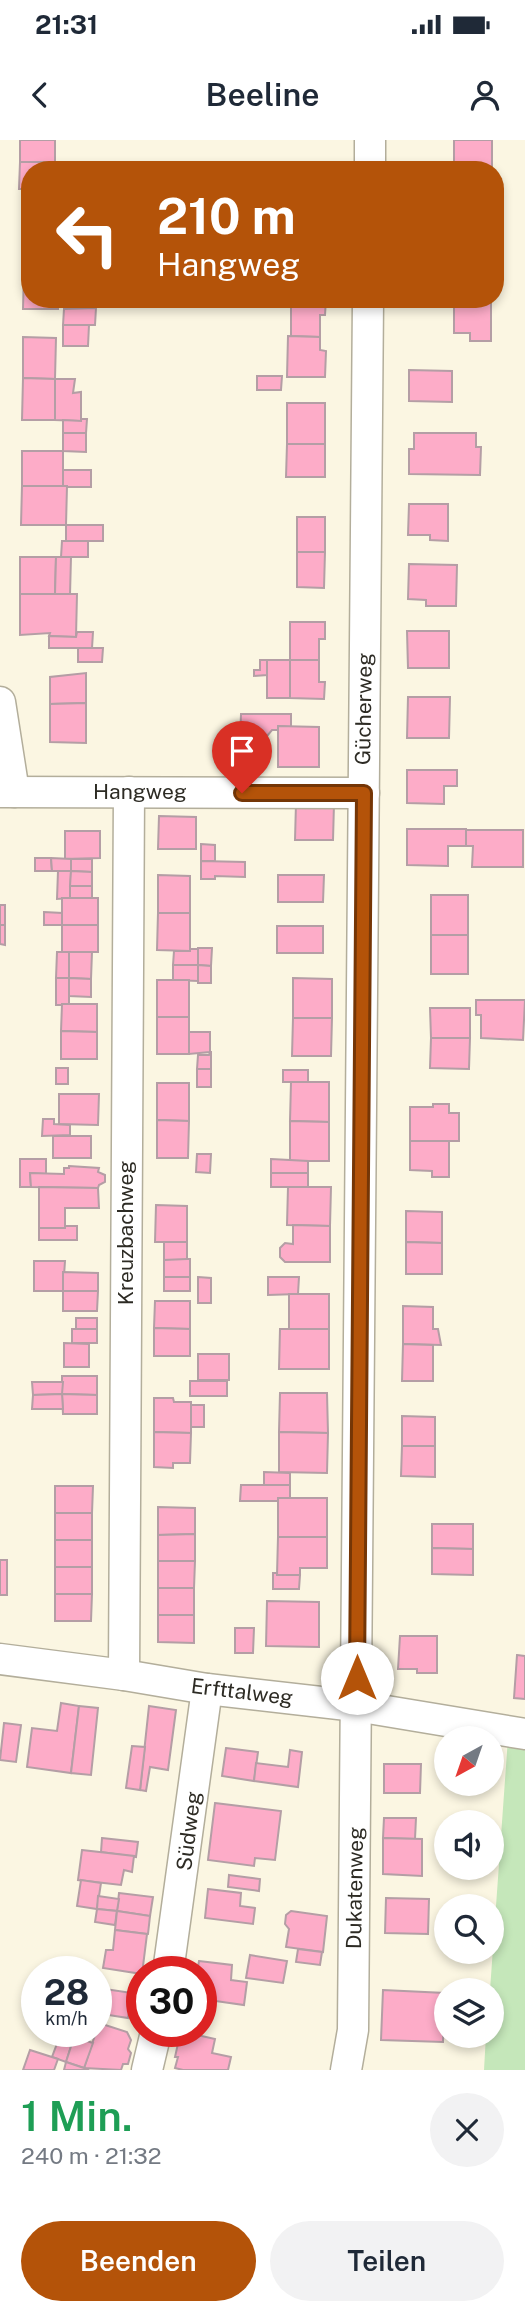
<!DOCTYPE html>
<html lang="de">
<head>
<meta charset="utf-8">
<style>
	:root { --surface:#fff; --page:#f2f2f3; --text:#1f2937; --muted:#747a83; --accent:#b45309 }
	body { margin:0; font-family:"Public Sans",sans-serif; background:var(--page); color:var(--text); height:100vh; display:flex; flex-direction:column; font-size:26px; white-space:nowrap }
	* { box-sizing:border-box; margin:0 }
	p { font-size:23px; color:var(--muted) }
	.icon { flex:none; width:38px; height:38px; fill:none; stroke:currentColor; stroke-width:2; stroke-linecap:round; stroke-linejoin:round }
	.map { position:relative; height:1930px; overflow:hidden }
	.panel { display:flex; flex-direction:column; background:var(--surface); flex:1 }
	.panel>* { flex:none }
	.hud { position:absolute; left:21px; top:21px; width:483px; height:147px; border-radius:28px; box-shadow:0 4px 10px #0003; background:#b45309; color:#fff; overflow:hidden }
	.needle { width:46px; rotate:220deg }
	.tools { position:absolute; left:434px; top:1586px; display:grid; gap:14px }
	.tools a { display:grid; place-items:center; width:70px; height:70px; border-radius:50%; background:var(--surface); box-shadow:0 4px 10px #0003; font-size:35px }
	.speed { position:absolute; left:21px; top:1816px; display:flex; gap:14px; font-size:35px; font-weight:700; text-align:center }
	.speed>* { display:grid; place-content:center; width:91px; height:91px; border-radius:50%; background:var(--surface); box-shadow:0 4px 10px #0003; line-height:1 }
	.speed small { font-size:18px; font-weight:400 }
	.speed .limit { border:10px solid #d22; background:#fff; color:#111 }
	.pin { position:absolute; display:grid; place-items:center; width:60px; height:60px; color:#fff; margin:-72px -30px; border-radius:50% 50% 50% 0; rotate:-45deg; box-shadow:0 0 7px #0007 }
	.pin .icon { rotate:45deg }
	.me { position:absolute; width:77px; margin:-38px; rotate:0deg; stroke-linejoin:round; filter:drop-shadow(0 0 5px #0008) }
	.turn { display:flex; align-items:center; gap:24px; height:147px; padding:0 21px; font-size:32px }
	.turn .icon { width:91px; height:91px; stroke-width:2.5 }
	.turn b { display:block; font-size:49px; line-height:60px }
	.round { display:grid; place-items:center; flex:none; width:74px; height:74px; border-radius:37px; background:var(--page) }
	.head { display:flex; align-items:center; justify-content:space-between; height:119px; padding:0 21px }
	h1 { font-size:42px; font-weight:600; line-height:52px; color:#1e9e55 }
	.action { display:flex; gap:14px; margin-top:auto; padding:14px 21px }
	.action a { flex:1; height:80px; border-radius:42px; background:var(--accent); color:#fff; font-size:28px; font-weight:600; line-height:80px; text-align:center }
	.action a+a { background:var(--page); color:var(--text) }
	.status { display:flex; justify-content:space-between; align-items:center; height:49px; padding:0 35px; background:var(--surface); direction:ltr }
	.status svg { height:19px; fill:currentColor }
	header { display:flex; justify-content:space-between; align-items:center; height:91px; padding:0 21px; background:var(--surface); font-size:32px; font-weight:600 }
	.map>svg:first-child { display:block }
	.green { fill:#c5e7ba }
	.building { fill:#fdacc8; stroke:#b49ea5; stroke-width:2 }
	.lines { fill:none; stroke-linecap:round; stroke-linejoin:round }
	.minor-casing { stroke:#b3ae9b; stroke-width:33 }
	.minor { stroke:#fff; stroke-width:30 }
	.route-casing { stroke:#753606; stroke-width:18 }
	.route { stroke:#b45309; stroke-width:12 }
	.labels { text-anchor:middle; stroke-width:6; stroke-linejoin:round; paint-order:stroke }
	.street-label { font-size:21px; fill:#2d2b24; stroke:#fff }
</style>
</head>
<body>
<div class="status"><b>21:31</b><svg viewBox="0 0 49 12"><path d="M0 12V9h3v3zM5 12V6h3v6zM10 12V3h3v9zM15 12V0h3v12zM26 1h20v11H26zM47 4h2v5h-2z"/></svg></div>
<header><svg class="icon" aria-label="back" viewBox="0 0 24 24"><path d="M15 5l-7 7 7 7"/></svg>Beeline<svg class="icon" aria-label="person" viewBox="0 0 24 24"><circle cx="12" cy="8" r="4"/><path d="M4 21q1-7 8-7t8 7"/></svg></header>
<div class="map">
<svg width="525" height="1930" viewBox="0 0 525 1930">
	<rect width="100%" height="100%" fill="#fbf6e2"/>
	<path class="green" d="M 508,1598 L 525,1601 L 525,1930 L 484,1930 L 486,1895 L 492,1895 L 492,1850 L 490,1850 Z"/>
	<g class="building">
		<rect x="20" y="0" width="35" height="22"/>
		<rect x="454" y="0" width="38" height="28"/>
		<path d="M 20,22 L 55,22 L 54,30 L 30,30 L 30,49 L 19,49 Z"/>
		<path d="M 323,22 L 323,30 L 286,30 L 286,25 L 313,25 L 314,23 Z"/>
		<rect x="24" y="91" width="6" height="39"/>
		<path d="M 24,130 L 30,130 L 30,159 L 58,159 L 58,169 L 23,169 Z"/>
		<path d="M 291,159 L 326,159 L 325,175 L 320,175 L 320,197 L 291,196 Z"/>
		<path d="M 454,159 L 491,159 L 491,201 L 470,201 L 470,193 L 454,193 Z"/>
		<path d="M 96,168 L 95,185 L 63,185 L 64,169 Z"/>
		<path d="M 63,185 L 89,185 L 88,206 L 63,206 Z"/>
		<path d="M 288,196 L 320,197 L 320,210 L 326,211 L 325,237 L 287,237 Z"/>
		<path d="M 23,197 L 56,198 L 55,239 L 23,238 Z"/>
		<path d="M 409,230 L 452,231 L 452,262 L 409,261 Z"/>
		<path d="M 257,236 L 282,236 L 281,250 L 257,250 Z"/>
		<path d="M 23,238 L 55,239 L 55,280 L 22,280 Z"/>
		<path d="M 55,239 L 75,239 L 73,253 L 81,252 L 81,281 L 55,280 Z"/>
		<rect x="287" y="263" width="38" height="41"/>
		<path d="M 81,279 L 87,279 L 86,293 L 63,293 L 63,280 L 81,281 Z"/>
		<path d="M 63,293 L 86,293 L 86,312 L 63,311 Z"/>
		<path d="M 414,293 L 476,293 L 476,307 L 481,307 L 480,335 L 409,334 L 409,309 L 414,309 Z"/>
		<path d="M 287,304 L 325,304 L 325,337 L 286,337 Z"/>
		<path d="M 22,311 L 63,311 L 63,347 L 22,346 Z"/>
		<rect x="63" y="330" width="28" height="17"/>
		<path d="M 22,346 L 67,346 L 66,385 L 21,385 Z"/>
		<path d="M 409,364 L 448,364 L 448,401 L 430,400 L 430,395 L 408,395 Z"/>
		<rect x="297" y="377" width="28" height="35"/>
		<rect x="66" y="385" width="37" height="16"/>
		<path d="M 62,401 L 88,401 L 88,417 L 61,417 Z"/>
		<path d="M 297,412 L 325,412 L 324,448 L 297,447 Z"/>
		<path d="M 20,417 L 56,417 L 55,454 L 20,454 Z"/>
		<path d="M 56,417 L 71,417 L 70,455 L 55,454 Z"/>
		<path d="M 409,424 L 457,425 L 456,466 L 426,466 L 426,460 L 408,459 Z"/>
		<path d="M 20,454 L 77,454 L 76,497 L 49,496 L 50,493 L 20,495 Z"/>
		<path d="M 290,482 L 325,482 L 325,499 L 319,499 L 319,520 L 290,520 Z"/>
		<path d="M 407,491 L 449,491 L 449,528 L 408,528 Z"/>
		<path d="M 77,492 L 93,492 L 92,508 L 49,508 L 49,496 L 76,497 Z"/>
		<path d="M 78,508 L 103,508 L 102,522 L 78,522 Z"/>
		<path d="M 260,520 L 267,520 L 267,535 L 254,536 L 254,530 L 260,530 Z"/>
		<rect x="267" y="520" width="23" height="38"/>
		<path d="M 290,520 L 319,520 L 319,542 L 325,542 L 324,559 L 290,558 Z"/>
		<path d="M 86,533 L 86,563 L 50,564 L 50,537 Z"/>
		<path d="M 408,557 L 450,557 L 449,598 L 407,598 Z"/>
		<path d="M 86,563 L 86,603 L 50,602 L 50,564 Z"/>
		<path d="M 241,574 L 291,574 L 291,587 L 278,586 L 278,590 L 272,590 L 262,602 L 240,601 Z"/>
		<path d="M 278,586 L 319,587 L 319,627 L 278,627 Z"/>
		<path d="M 407,630 L 457,630 L 457,646 L 444,646 L 444,664 L 407,663 Z"/>
		<path d="M 296,663 L 334,664 L 333,700 L 295,700 Z"/>
		<path d="M 159,676 L 196,677 L 196,709 L 158,709 Z"/>
		<path d="M 407,689 L 466,689 L 466,706 L 448,706 L 448,726 L 407,725 Z"/>
		<path d="M 466,690 L 523,690 L 523,727 L 472,727 L 473,706 L 466,706 Z"/>
		<path d="M 65,691 L 100,691 L 100,718 L 65,719 Z"/>
		<path d="M 201,704 L 215,705 L 215,721 L 201,721 Z"/>
		<path d="M 35,718 L 51,718 L 52,731 L 35,731 Z"/>
		<path d="M 51,718 L 71,719 L 71,731 L 52,731 Z"/>
		<path d="M 71,719 L 92,719 L 92,732 L 71,731 Z"/>
		<path d="M 201,721 L 245,722 L 245,737 L 215,736 L 215,739 L 201,739 Z"/>
		<path d="M 58,731 L 71,731 L 70,758 L 57,759 Z"/>
		<path d="M 71,731 L 92,732 L 92,746 L 70,746 Z"/>
		<path d="M 158,735 L 190,736 L 190,773 L 158,773 Z"/>
		<path d="M 278,735 L 324,735 L 323,762 L 278,762 Z"/>
		<rect x="70" y="746" width="22" height="12"/>
		<rect x="431" y="755" width="37" height="40"/>
		<rect x="62" y="758" width="36" height="27"/>
		<rect x="0" y="765" width="5" height="20"/>
		<path d="M 44,772 L 62,773 L 62,785 L 44,785 Z"/>
		<path d="M 158,773 L 190,773 L 190,811 L 157,810 Z"/>
		<path d="M 0,785 L 5,785 L 5,805 L 0,804 Z"/>
		<rect x="62" y="785" width="36" height="27"/>
		<rect x="277" y="786" width="46" height="27"/>
		<rect x="431" y="795" width="37" height="39"/>
		<path d="M 212,808 L 211,826 L 198,825 L 198,808 Z"/>
		<path d="M 190,809 L 198,809 L 198,825 L 173,825 L 174,811 L 190,811 Z"/>
		<path d="M 57,812 L 69,812 L 69,838 L 56,838 Z"/>
		<path d="M 69,812 L 92,812 L 91,839 L 69,838 Z"/>
		<path d="M 173,825 L 198,825 L 198,841 L 173,840 Z"/>
		<path d="M 198,825 L 211,826 L 211,843 L 198,843 Z"/>
		<rect x="56" y="838" width="13" height="27"/>
		<path d="M 69,838 L 91,839 L 91,857 L 69,856 Z"/>
		<path d="M 293,838 L 332,839 L 332,878 L 293,878 Z"/>
		<rect x="157" y="840" width="32" height="37"/>
		<path d="M 476,860 L 525,860 L 523,900 L 481,898 L 481,875 L 476,875 Z"/>
		<path d="M 62,864 L 97,864 L 97,892 L 61,891 Z"/>
		<path d="M 430,868 L 470,868 L 470,898 L 431,898 Z"/>
		<rect x="157" y="877" width="32" height="37"/>
		<path d="M 293,878 L 332,878 L 331,916 L 292,916 Z"/>
		<path d="M 61,891 L 97,892 L 97,919 L 61,919 Z"/>
		<path d="M 189,892 L 210,892 L 210,912 L 189,914 Z"/>
		<path d="M 431,898 L 470,898 L 469,929 L 430,928 Z"/>
		<path d="M 210,912 L 211,912 L 211,929 L 197,929 L 198,915 L 209,915 Z"/>
		<rect x="56" y="928" width="12" height="16"/>
		<rect x="197" y="929" width="14" height="18"/>
		<rect x="283" y="930" width="25" height="12"/>
		<path d="M 291,942 L 329,942 L 329,982 L 290,981 Z"/>
		<path d="M 157,943 L 189,943 L 189,981 L 157,980 Z"/>
		<path d="M 59,954 L 99,954 L 98,985 L 59,984 Z"/>
		<path d="M 433,964 L 449,964 L 449,973 L 459,973 L 459,1001 L 410,1001 L 410,967 L 433,967 Z"/>
		<path d="M 43,979 L 54,979 L 54,984 L 70,985 L 70,995 L 42,996 Z"/>
		<path d="M 157,980 L 189,981 L 188,1018 L 157,1018 Z"/>
		<path d="M 290,981 L 329,982 L 329,1021 L 290,1021 Z"/>
		<rect x="53" y="996" width="38" height="22"/>
		<path d="M 410,1001 L 449,1001 L 449,1037 L 432,1037 L 432,1031 L 410,1030 Z"/>
		<path d="M 197,1014 L 211,1014 L 210,1033 L 196,1032 Z"/>
		<path d="M 20,1019 L 46,1019 L 46,1034 L 30,1033 L 31,1047 L 20,1047 Z"/>
		<path d="M 271,1019 L 308,1021 L 308,1033 L 271,1033 Z"/>
		<path d="M 69,1026 L 99,1028 L 98,1032 L 105,1035 L 105,1042 L 99,1045 L 98,1048 L 31,1047 L 30,1033 L 64,1034 L 64,1028 L 69,1028 Z"/>
		<rect x="271" y="1033" width="37" height="14"/>
		<path d="M 39,1047 L 98,1048 L 99,1068 L 65,1068 L 65,1088 L 39,1088 Z"/>
		<path d="M 331,1047 L 330,1086 L 287,1085 L 288,1047 Z"/>
		<path d="M 156,1065 L 187,1066 L 187,1102 L 155,1102 Z"/>
		<path d="M 406,1071 L 442,1072 L 442,1103 L 406,1102 Z"/>
		<path d="M 293,1085 L 330,1086 L 330,1122 L 285,1122 L 280,1117 L 280,1108 L 285,1103 L 293,1104 Z"/>
		<path d="M 65,1086 L 77,1086 L 77,1100 L 39,1100 L 39,1088 L 65,1088 Z"/>
		<rect x="164" y="1102" width="23" height="18"/>
		<path d="M 406,1102 L 442,1103 L 442,1134 L 406,1134 Z"/>
		<path d="M 187,1119 L 190,1119 L 190,1137 L 164,1137 L 164,1120 Z"/>
		<path d="M 34,1121 L 65,1121 L 63,1151 L 34,1151 Z"/>
		<path d="M 63,1132 L 98,1133 L 98,1151 L 63,1151 Z"/>
		<rect x="164" y="1137" width="26" height="14"/>
		<path d="M 198,1137 L 211,1138 L 211,1163 L 198,1163 Z"/>
		<path d="M 268,1137 L 299,1137 L 298,1154 L 268,1155 Z"/>
		<path d="M 63,1151 L 98,1151 L 97,1171 L 63,1171 Z"/>
		<rect x="289" y="1154" width="40" height="35"/>
		<path d="M 155,1161 L 190,1161 L 190,1189 L 154,1188 Z"/>
		<path d="M 403,1166 L 433,1167 L 433,1189 L 438,1189 L 441,1205 L 403,1204 Z"/>
		<rect x="76" y="1178" width="21" height="11"/>
		<path d="M 154,1188 L 190,1189 L 190,1216 L 154,1216 Z"/>
		<rect x="72" y="1189" width="25" height="14"/>
		<path d="M 280,1189 L 329,1189 L 329,1229 L 279,1229 Z"/>
		<path d="M 64,1203 L 89,1204 L 89,1227 L 64,1227 Z"/>
		<path d="M 403,1204 L 433,1205 L 433,1241 L 402,1241 Z"/>
		<rect x="198" y="1214" width="31" height="26"/>
		<path d="M 62,1236 L 97,1236 L 97,1255 L 62,1254 Z"/>
		<rect x="190" y="1241" width="37" height="15"/>
		<path d="M 32,1242 L 63,1242 L 62,1254 L 33,1255 Z"/>
		<path d="M 280,1253 L 327,1253 L 328,1293 L 279,1292 Z"/>
		<path d="M 62,1254 L 97,1255 L 97,1274 L 63,1274 Z"/>
		<path d="M 62,1254 L 63,1269 L 32,1269 L 33,1255 Z"/>
		<path d="M 154,1258 L 173,1258 L 174,1262 L 191,1262 L 191,1293 L 154,1292 Z"/>
		<rect x="191" y="1265" width="13" height="22"/>
		<path d="M 402,1276 L 435,1277 L 435,1306 L 402,1306 Z"/>
		<path d="M 154,1292 L 191,1293 L 190,1323 L 173,1323 L 173,1328 L 154,1327 Z"/>
		<path d="M 279,1292 L 328,1293 L 327,1333 L 279,1332 Z"/>
		<path d="M 402,1306 L 435,1306 L 435,1337 L 401,1336 Z"/>
		<path d="M 264,1332 L 290,1333 L 290,1345 L 264,1345 Z"/>
		<path d="M 241,1345 L 290,1345 L 290,1358 L 278,1358 L 278,1361 L 240,1361 Z"/>
		<path d="M 55,1346 L 93,1346 L 92,1373 L 55,1373 Z"/>
		<rect x="278" y="1358" width="49" height="39"/>
		<path d="M 158,1367 L 195,1368 L 195,1394 L 158,1395 Z"/>
		<rect x="55" y="1373" width="37" height="27"/>
		<path d="M 432,1384 L 473,1384 L 473,1409 L 432,1408 Z"/>
		<path d="M 195,1394 L 195,1421 L 158,1421 L 158,1395 Z"/>
		<path d="M 278,1397 L 327,1397 L 327,1428 L 300,1428 L 300,1435 L 277,1435 Z"/>
		<rect x="55" y="1400" width="37" height="27"/>
		<path d="M 432,1408 L 473,1409 L 473,1435 L 432,1434 Z"/>
		<rect x="0" y="1420" width="7" height="35"/>
		<path d="M 158,1421 L 195,1421 L 194,1448 L 158,1448 Z"/>
		<rect x="55" y="1427" width="37" height="27"/>
		<path d="M 273,1433 L 277,1433 L 277,1435 L 300,1435 L 299,1449 L 273,1449 Z"/>
		<rect x="158" y="1448" width="36" height="27"/>
		<path d="M 55,1454 L 92,1454 L 91,1481 L 55,1481 Z"/>
		<path d="M 267,1461 L 319,1462 L 319,1507 L 266,1506 Z"/>
		<path d="M 158,1475 L 194,1475 L 194,1503 L 158,1502 Z"/>
		<path d="M 235,1488 L 254,1488 L 253,1513 L 235,1513 Z"/>
		<path d="M 400,1496 L 437,1496 L 437,1533 L 417,1533 L 417,1529 L 398,1529 Z"/>
		<path d="M 517,1515 L 525,1516 L 525,1559 L 514,1558 Z"/>
		<path d="M 61,1563 L 79,1566 L 71,1633 L 27,1627 L 32,1588 L 57,1591 Z"/>
		<path d="M 79,1566 L 98,1568 L 91,1635 L 71,1633 Z"/>
		<path d="M 149,1566 L 176,1570 L 168,1630 L 150,1627 L 146,1651 L 140,1650 Z"/>
		<path d="M 4,1583 L 21,1585 L 16,1622 L 0,1620 Z"/>
		<path d="M 132,1606 L 145,1607 L 140,1650 L 126,1648 Z"/>
		<path d="M 226,1608 L 258,1612 L 254,1641 L 222,1636 Z"/>
		<path d="M 290,1610 L 302,1612 L 298,1647 L 254,1641 L 256,1623 L 288,1627 Z"/>
		<path d="M 384,1624 L 421,1624 L 420,1653 L 384,1653 Z"/>
		<path d="M 215,1663 L 281,1671 L 275,1720 L 255,1718 L 254,1726 L 208,1720 Z"/>
		<path d="M 384,1678 L 416,1678 L 415,1699 L 383,1698 Z"/>
		<path d="M 102,1698 L 138,1702 L 136,1717 L 101,1712 Z"/>
		<path d="M 383,1698 L 422,1699 L 422,1736 L 383,1734 Z"/>
		<path d="M 82,1710 L 134,1716 L 132,1732 L 124,1730 L 121,1745 L 78,1740 Z"/>
		<path d="M 229,1735 L 260,1739 L 259,1751 L 228,1747 Z"/>
		<path d="M 81,1740 L 101,1743 L 97,1769 L 77,1766 Z"/>
		<path d="M 208,1749 L 241,1753 L 240,1766 L 255,1768 L 253,1784 L 205,1778 Z"/>
		<path d="M 119,1753 L 153,1757 L 150,1776 L 117,1771 Z"/>
		<path d="M 98,1756 L 119,1759 L 117,1771 L 97,1769 Z"/>
		<path d="M 386,1758 L 429,1759 L 428,1794 L 385,1793 Z"/>
		<path d="M 97,1769 L 117,1771 L 115,1785 L 95,1782 Z"/>
		<path d="M 117,1771 L 150,1776 L 148,1794 L 115,1790 Z"/>
		<path d="M 291,1771 L 327,1776 L 323,1812 L 286,1807 L 289,1789 L 285,1784 L 286,1775 Z"/>
		<path d="M 115,1790 L 147,1794 L 142,1834 L 103,1828 L 106,1810 L 113,1810 Z"/>
		<path d="M 298,1809 L 322,1812 L 320,1825 L 296,1822 Z"/>
		<path d="M 250,1815 L 287,1821 L 283,1843 L 246,1838 Z"/>
		<path d="M 199,1821 L 232,1825 L 231,1840 L 247,1842 L 244,1865 L 201,1859 L 201,1832 L 197,1832 Z"/>
		<path d="M 105,1849 L 132,1853 L 128,1878 L 102,1874 Z"/>
		<path d="M 383,1850 L 445,1853 L 443,1902 L 381,1900 Z"/>
		<path d="M 99,1883 L 127,1892 L 131,1900 L 128,1909 L 131,1913 L 128,1924 L 123,1924 L 121,1930 L 84,1928 Z"/>
		<path d="M 184,1892 L 215,1899 L 212,1913 L 231,1917 L 228,1930 L 183,1930 L 175,1928 L 178,1917 L 175,1917 L 179,1899 L 182,1899 Z"/>
		<path d="M 61,1893 L 74,1897 L 66,1922 L 52,1917 Z"/>
		<path d="M 74,1897 L 93,1903 L 84,1928 L 66,1922 Z"/>
		<path d="M 30,1910 L 58,1919 L 54,1930 L 23,1930 Z"/>
		<path d="M 66,1922 L 84,1928 L 89,1930 L 64,1930 Z"/>
	</g>
	<g class="lines">
		<g class="minor-casing">
			<g id="minor">
				<path d="M 370,30 L 370,0"/>
				<path d="M 0,562 L 14,652"/>
				<path d="M 0,652 L 364,653"/>
				<path d="M 0,1519 L 124,1535 L 207,1549 L 356,1566 L 525,1594"/>
				<path d="M 124,1535 L 129,652"/>
				<path d="M 168,1832 L 207,1549"/>
				<path d="M 147,1930 L 156,1892"/>
				<path d="M 346,1930 L 353,1890 L 368,159"/>
			</g>
		</g>
		<use href="#minor" class="minor"/>
	</g>
	<g class="lines">
		<g class="route-casing">
			<path id="route" d="M 242,653 L 364,653 L 357,1538"/>
		</g>
		<use href="#route" class="route"/>
	</g>
	<g class="labels">
		<g class="street-label">
			<text transform="translate(364 569) rotate(-89)" y="7">Gücherweg</text>
			<text x="140" y="659">Hangweg</text>
			<text transform="translate(126 1093) rotate(-90)" y="7">Kreuzbachweg</text>
			<text transform="translate(242 1552) rotate(7)" y="7">Erfttalweg</text>
			<text transform="translate(189 1691) rotate(-83)" y="7">Südweg</text>
			<text transform="translate(355 1748) rotate(-89)" y="7">Dukatenweg</text>
		</g>
	</g>
</svg>
<div class="tools">
<a><svg class="needle" viewBox="-14 -14 28 28"><path d="M0-13l5 13h-10z" fill="#e53935"/><path d="M0 13l5-13h-10z" fill="#747a83"/></svg></a>
<a><svg class="icon" aria-label="sound" viewBox="0 0 24 24"><path d="M4 9h4l5-4v14l-5-4H4zM17 9q2 3 0 6"/></svg></a>
<a><svg class="icon" aria-label="search" viewBox="0 0 24 24"><circle cx="10" cy="10" r="6"/><path d="M15 15l6 6"/></svg></a>
<a><svg class="icon" aria-label="layers" viewBox="0 0 24 24"><path d="M12 4l9 5-9 5-9-5zM3 14l9 5 9-5"/></svg></a>
</div>
<div class="speed"><div>28<small>km/h</small></div><div class="limit">30</div></div>
<div class="pin" style="left:242px;top:653px;background:#d93025"><svg class="icon" aria-label="arrive" viewBox="0 0 24 24"><path d="M6 21V4h12l-3 4 3 4H6"/></svg></div>
<svg class="me" style="left:357px;top:1538px" viewBox="-20 -20 40 40"><circle r="19" fill="#fff"/><path d="M0-13L10 11 0 6-10 11z" fill="#b45309"/></svg>
<div class="hud">
<div class="turn"><svg class="icon" aria-label="left" viewBox="0 0 24 24"><path d="M17 20v-9H6M10 6l-5 5 5 5"/></svg><div><b>210 m</b>Hangweg</div></div>
</div>
</div>
<section class="panel">
<div class="head"><div><h1>1 Min.</h1><p>240 m · 21:32</p></div><a class="round"><svg class="icon" aria-label="close" viewBox="0 0 24 24"><path d="M6 6l12 12M18 6L6 18"/></svg></a></div>
<div class="action"><a>Beenden</a><a>Teilen</a></div>
</section>
</body>
</html>
